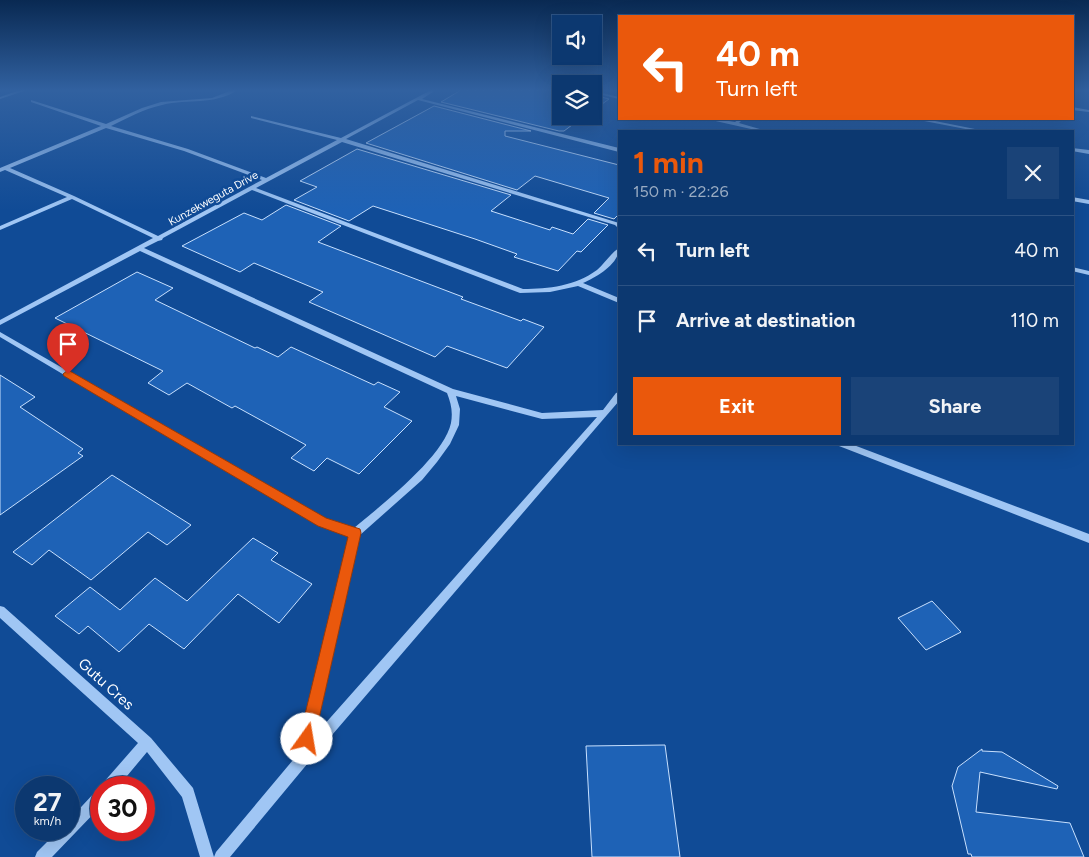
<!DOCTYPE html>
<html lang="en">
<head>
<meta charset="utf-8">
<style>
	:root { --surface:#0c3870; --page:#1a4378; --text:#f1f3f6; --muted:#9aacc3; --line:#2c5283; --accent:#ea580c }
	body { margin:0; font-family:Figtree,sans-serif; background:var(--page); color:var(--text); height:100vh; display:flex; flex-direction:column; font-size:19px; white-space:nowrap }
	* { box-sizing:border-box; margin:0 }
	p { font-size:16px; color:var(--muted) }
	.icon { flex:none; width:28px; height:28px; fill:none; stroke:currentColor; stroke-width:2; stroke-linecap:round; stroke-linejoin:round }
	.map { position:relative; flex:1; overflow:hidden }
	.sheet { position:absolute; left:618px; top:130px; width:456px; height:315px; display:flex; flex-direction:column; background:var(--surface); border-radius:0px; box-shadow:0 5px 20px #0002,0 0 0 1px var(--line) }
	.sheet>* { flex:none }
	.guide { position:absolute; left:618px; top:15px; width:456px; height:105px; border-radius:0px; box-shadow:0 5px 20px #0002,0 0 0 1px var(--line); background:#ea580c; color:#fff; overflow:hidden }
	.fabs { position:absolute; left:552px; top:15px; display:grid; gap:10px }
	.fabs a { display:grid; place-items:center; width:50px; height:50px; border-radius:0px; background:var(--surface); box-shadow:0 5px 20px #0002,0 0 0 1px var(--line); font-size:25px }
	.speed { position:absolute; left:15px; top:776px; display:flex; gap:10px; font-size:25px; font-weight:700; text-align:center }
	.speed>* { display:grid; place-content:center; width:65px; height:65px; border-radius:50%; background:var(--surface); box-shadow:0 5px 20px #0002,0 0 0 1px var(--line); line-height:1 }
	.speed small { font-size:12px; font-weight:400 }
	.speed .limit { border:8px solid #d22; background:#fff; color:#111 }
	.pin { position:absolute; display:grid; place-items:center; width:42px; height:42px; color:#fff; margin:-51px -21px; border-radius:50% 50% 50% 0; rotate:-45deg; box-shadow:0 0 5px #0007 }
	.pin .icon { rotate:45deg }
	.me { position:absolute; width:55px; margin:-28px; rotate:13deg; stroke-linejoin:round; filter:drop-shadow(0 0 4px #0008) }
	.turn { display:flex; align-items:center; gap:18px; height:105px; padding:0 15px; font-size:22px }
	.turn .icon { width:65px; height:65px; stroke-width:2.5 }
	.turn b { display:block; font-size:35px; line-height:42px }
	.round { display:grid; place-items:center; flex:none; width:52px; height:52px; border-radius:0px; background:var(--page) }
	.summary { display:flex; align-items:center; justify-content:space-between; height:85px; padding:0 15px }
	h1 { font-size:30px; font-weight:700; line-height:38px; color:var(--accent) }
	.button { display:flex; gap:10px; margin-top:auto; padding:10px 15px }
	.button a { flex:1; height:58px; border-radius:0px; background:var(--accent); color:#fff; font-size:20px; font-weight:700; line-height:58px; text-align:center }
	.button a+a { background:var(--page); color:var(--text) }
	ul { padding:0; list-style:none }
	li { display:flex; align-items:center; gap:15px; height:70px; padding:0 15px; border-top:1px solid var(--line) }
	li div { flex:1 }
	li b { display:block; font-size:19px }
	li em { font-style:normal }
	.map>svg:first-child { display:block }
	.building { fill:#1e62b6; stroke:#c8e0fe }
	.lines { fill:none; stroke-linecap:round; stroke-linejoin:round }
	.minor { fill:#a0c6f4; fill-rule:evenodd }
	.route { fill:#ea580c; stroke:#983908 }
	.labels { text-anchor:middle; stroke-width:5; stroke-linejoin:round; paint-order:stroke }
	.far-street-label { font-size:11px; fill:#fff; stroke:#104b96 }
	.near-street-label { font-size:15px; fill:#fff; stroke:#104b96 }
</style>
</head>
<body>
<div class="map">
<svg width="1089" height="857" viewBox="0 0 1089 857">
	<rect width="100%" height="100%" fill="#104b96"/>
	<g class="building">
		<path d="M 461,90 L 561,90 L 561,116 L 584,116 L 564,131 L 559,131 L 441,102 Z"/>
		<path d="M 594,95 L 609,99 L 594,110 Z"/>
		<path d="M 434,106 L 531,131 L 505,131 L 505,136 L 619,165 L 619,214 L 614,219 L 594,213 L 609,198 L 535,176 L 517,190 L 366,143 Z"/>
		<path d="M 357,149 L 511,195 L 491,211 L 550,230 L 552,227 L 573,234 L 588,219 L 608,225 L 581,252 L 577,251 L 558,271 L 514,257 L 517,254 L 475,239 L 373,206 L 349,221 L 294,200 L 317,187 L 300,181 Z"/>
		<path d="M 286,205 L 341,226 L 318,242 L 463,297 L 461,299 L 521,321 L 523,319 L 544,327 L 507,368 L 447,346 L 435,357 L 309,302 L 323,292 L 254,263 L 240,272 L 182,246 L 244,213 L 262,220 Z"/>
		<path d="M 137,272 L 173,288 L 155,300 L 255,348 L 257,347 L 278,357 L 291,347 L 374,385 L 378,382 L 400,392 L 384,407 L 412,421 L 359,474 L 327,458 L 314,471 L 291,458 L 306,445 L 235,406 L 232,408 L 187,383 L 169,395 L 148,383 L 163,371 L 55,318 Z"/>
		<path d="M 0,375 L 35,397 L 20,407 L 83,449 L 78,453 L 83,456 L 0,515 Z"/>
		<path d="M 112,475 L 191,525 L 167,545 L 148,532 L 91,580 L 49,550 L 32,565 L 13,552 Z"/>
		<path d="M 253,538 L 278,553 L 271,560 L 312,584 L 279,623 L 238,594 L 184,649 L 149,624 L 119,652 L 88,626 L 79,634 L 55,616 L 90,587 L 120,610 L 155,578 L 187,601 Z"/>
		<path d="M 932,601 L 961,632 L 926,650 L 898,618 Z"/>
		<path d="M 665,745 L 680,857 L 592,857 L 586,746 Z"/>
		<path d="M 982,749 L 982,751 L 1002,752 L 1058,786 L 1057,789 L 980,772 L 976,812 L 1070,823 L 1084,857 L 972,857 L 971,854 L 968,854 L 952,786 L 958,767 Z"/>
	</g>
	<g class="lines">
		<g class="minor">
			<path d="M 20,90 L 27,90 L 0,99 L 0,97 Z"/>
			<path d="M 232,90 L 238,90 C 212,106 189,98 162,105 C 144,109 127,118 111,126 L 188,149 L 266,178 L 337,140 L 251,118 L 251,116 L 341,138 L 431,90 L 436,90 L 422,99 L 619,148 L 619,152 L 418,100 L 346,139 L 619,223 L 619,229 L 615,225 L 342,142 L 256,188 L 523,289 C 549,289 575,286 597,270 C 605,263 611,253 619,248 C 619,264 597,277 583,283 L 619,298 L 619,303 L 578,286 L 550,292 L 520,293 L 252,190 L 163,238 L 162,240 L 158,241 L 144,248 L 453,389 L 542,413 L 603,410 L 616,393 L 619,392 L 619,401 L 308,763 L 230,857 L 200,857 L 182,797 L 147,752 L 117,788 L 102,788 L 103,783 L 138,743 L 0,618 L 0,606 L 4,607 L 151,738 L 193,788 L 214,857 L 216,852 L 298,754 L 349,535 L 318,525 L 0,337 L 0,332 L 325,519 L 354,528 C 380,506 444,457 451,423 C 453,412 451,403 447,393 L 140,251 L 0,325 L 0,320 L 153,238 L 72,199 L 0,230 L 0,226 L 67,197 L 5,170 L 0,172 L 0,168 L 101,126 L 31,102 L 31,100 L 106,124 L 142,108 L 161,102 L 212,98 ZM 106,128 L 184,151 L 262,180 L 158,236 L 74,196 L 10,168 ZM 456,396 L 542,419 L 597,417 L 315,735 L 360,535 L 422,480 L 437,462 L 450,444 L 459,425 L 460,409 Z"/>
			<path d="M 594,91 L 619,97 L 619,99 L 594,93 Z"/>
			<path d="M 1072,107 L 1089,110 L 1089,112 L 1072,110 Z"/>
			<path d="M 709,119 L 717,119 L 735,122 L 739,119 L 743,119 L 739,123 L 767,131 L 760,131 L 711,120 Z"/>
			<path d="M 917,119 L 925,119 L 985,131 L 976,131 L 919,120 Z"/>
			<path d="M 1072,148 L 1089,150 L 1089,154 L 1072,151 Z"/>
			<path d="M 1072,197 L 1089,200 L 1089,204 L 1072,201 Z"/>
			<path d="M 1072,267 L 1089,271 L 1089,275 L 1072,271 Z"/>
			<path d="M 838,444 L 851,444 L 1089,534 L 1089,543 L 839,446 Z"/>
			<path d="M 101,789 L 101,806 L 52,857 L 35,857 L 37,852 L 59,830 L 69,830 L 69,820 L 96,791 Z"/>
		</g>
	</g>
	<linearGradient id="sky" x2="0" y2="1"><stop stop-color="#092952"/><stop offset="0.43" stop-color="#3161a0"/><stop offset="1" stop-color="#3161a0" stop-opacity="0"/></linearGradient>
	<rect width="1089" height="210" fill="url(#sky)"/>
	<path class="route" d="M 68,370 L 326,518 L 360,529 L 361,533 L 313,745 L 307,748 L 301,745 L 299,739 L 348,537 L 318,526 L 64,376 L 63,374 Z"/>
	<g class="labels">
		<g class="far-street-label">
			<text transform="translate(213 198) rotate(-29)" y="4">Kunzekweguta Drive</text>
		</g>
		<g class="near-street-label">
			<text transform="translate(106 684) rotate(42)" y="5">Gutu Cres</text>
		</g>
	</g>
</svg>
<div class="fabs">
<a><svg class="icon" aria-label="sound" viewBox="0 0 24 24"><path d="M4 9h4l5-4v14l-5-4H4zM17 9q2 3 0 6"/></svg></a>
<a><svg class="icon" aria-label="layers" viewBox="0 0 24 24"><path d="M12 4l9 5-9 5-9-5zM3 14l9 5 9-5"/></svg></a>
</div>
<div class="speed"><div>27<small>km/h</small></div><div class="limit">30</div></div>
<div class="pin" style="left:68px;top:374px;background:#d93025"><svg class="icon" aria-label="arrive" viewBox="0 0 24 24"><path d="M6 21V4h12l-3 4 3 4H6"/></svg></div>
<svg class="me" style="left:307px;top:739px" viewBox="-20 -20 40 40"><circle r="19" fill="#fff"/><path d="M0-13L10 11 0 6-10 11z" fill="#ea580c"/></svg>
<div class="guide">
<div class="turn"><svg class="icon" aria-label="left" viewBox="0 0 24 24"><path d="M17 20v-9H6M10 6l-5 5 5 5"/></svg><div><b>40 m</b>Turn left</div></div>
</div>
<section class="sheet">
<div class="summary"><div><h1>1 min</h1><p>150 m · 22:26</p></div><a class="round"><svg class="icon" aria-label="close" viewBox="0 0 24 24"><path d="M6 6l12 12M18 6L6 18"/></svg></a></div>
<ul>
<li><svg class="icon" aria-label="left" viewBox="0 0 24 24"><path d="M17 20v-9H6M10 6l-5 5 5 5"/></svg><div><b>Turn left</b></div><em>40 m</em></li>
<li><svg class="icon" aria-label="arrive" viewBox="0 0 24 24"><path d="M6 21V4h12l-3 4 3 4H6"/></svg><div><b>Arrive at destination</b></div><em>110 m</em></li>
</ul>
<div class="button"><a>Exit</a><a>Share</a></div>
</section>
</div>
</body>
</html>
